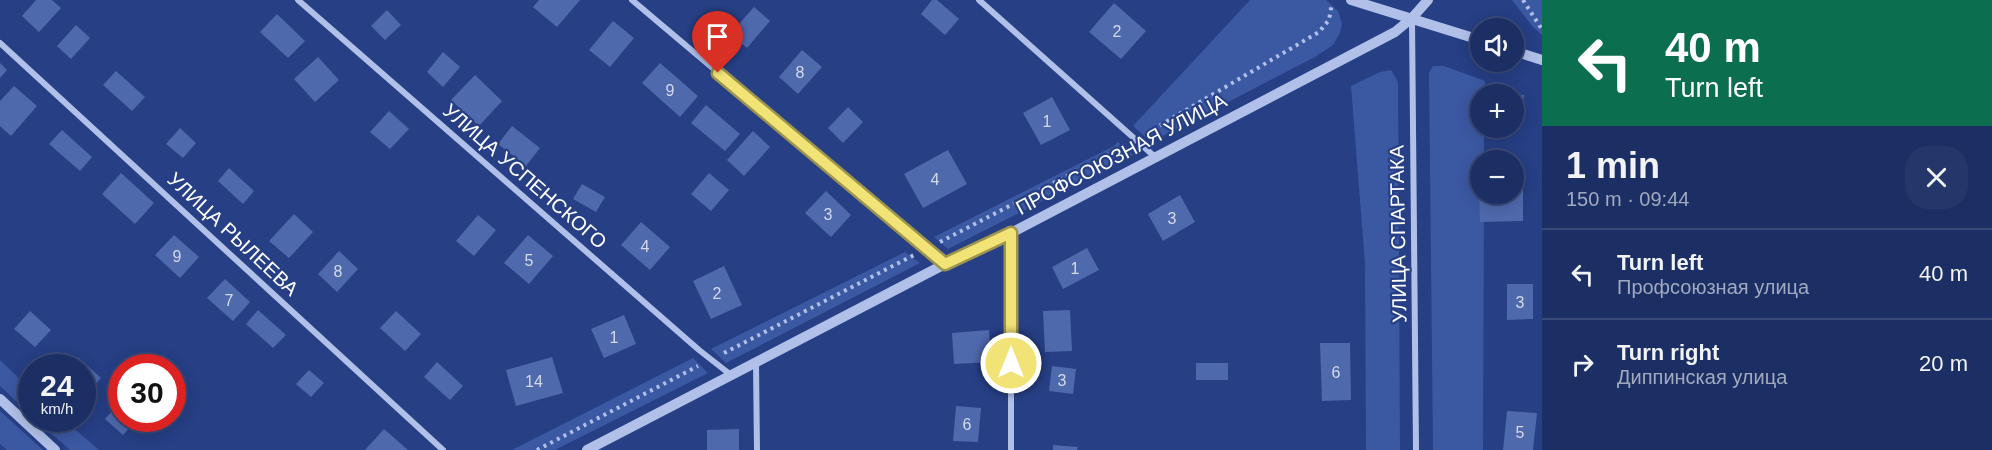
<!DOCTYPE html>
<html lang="en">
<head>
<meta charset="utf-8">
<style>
	:root { --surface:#1c2f64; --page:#25376a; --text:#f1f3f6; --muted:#a0a9bf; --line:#3a4a78 }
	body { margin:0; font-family:Arial,sans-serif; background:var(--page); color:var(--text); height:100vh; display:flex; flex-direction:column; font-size:22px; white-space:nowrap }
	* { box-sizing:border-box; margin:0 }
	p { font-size:20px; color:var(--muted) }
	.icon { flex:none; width:33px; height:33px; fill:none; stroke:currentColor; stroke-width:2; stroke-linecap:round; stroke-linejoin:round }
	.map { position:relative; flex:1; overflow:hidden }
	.side { display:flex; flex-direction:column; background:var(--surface); width:450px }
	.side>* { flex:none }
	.guide { background:#0b6e4f; color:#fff; overflow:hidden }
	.controls { position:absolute; left:1470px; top:18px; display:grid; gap:12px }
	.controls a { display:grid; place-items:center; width:54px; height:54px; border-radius:50%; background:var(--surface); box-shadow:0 3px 15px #0003,0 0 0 2px var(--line); font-size:30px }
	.speed { position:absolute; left:18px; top:354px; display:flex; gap:12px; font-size:30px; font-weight:700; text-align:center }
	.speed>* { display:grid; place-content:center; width:78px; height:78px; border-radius:50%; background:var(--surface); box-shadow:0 3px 15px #0003,0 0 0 2px var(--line); line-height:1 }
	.speed small { font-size:15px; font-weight:400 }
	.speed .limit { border:9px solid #d22; background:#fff; color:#111 }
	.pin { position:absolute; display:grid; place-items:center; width:51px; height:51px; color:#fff; margin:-62px -26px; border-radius:50% 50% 50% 0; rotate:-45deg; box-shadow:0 0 6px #0007 }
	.pin .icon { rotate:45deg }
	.me { position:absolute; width:66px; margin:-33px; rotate:0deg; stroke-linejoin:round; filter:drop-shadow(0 0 4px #0008) }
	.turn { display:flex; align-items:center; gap:21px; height:126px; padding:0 24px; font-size:27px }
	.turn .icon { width:78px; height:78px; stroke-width:2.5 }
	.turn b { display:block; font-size:42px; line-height:51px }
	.round { display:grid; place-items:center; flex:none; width:63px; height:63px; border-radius:24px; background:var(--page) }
	.head { display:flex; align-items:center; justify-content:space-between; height:102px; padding:0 24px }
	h1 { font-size:36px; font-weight:700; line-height:45px }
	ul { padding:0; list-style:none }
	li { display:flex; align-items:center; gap:18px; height:90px; padding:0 24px; border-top:2px solid var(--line) }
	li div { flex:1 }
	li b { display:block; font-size:22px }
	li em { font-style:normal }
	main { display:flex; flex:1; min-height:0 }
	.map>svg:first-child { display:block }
	.green { fill:#3b58a2 }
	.building { fill:#4f69ad }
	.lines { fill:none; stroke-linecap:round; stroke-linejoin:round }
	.path { stroke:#b1c0e8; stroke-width:4; stroke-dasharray:3 4.5; stroke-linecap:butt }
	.minor { stroke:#b1c0e8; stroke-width:6 }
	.tertiary { stroke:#b1c0e8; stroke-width:10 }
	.route-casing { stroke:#9d944d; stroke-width:15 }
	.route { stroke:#f1e376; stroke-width:10 }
	.labels { text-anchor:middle; stroke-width:4.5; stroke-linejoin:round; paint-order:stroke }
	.number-label { font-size:16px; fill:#d3daea }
	.street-label { font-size:20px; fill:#fff; stroke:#263f85 }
</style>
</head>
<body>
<main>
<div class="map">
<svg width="1542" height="450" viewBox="0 0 1542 450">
	<rect width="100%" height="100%" fill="#263f85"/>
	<g class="green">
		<path d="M 1250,0 L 1326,0 L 1338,11 L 1342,24 L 1340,33 L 1333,45 L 1315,57 L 1151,142 L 1133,126 Z"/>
		<path d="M 1512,0 L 1542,0 L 1542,35 L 1533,27 Z"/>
		<path d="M 1433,66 L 1444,66 L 1485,81 L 1484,94 L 1480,94 L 1480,128 L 1484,128 L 1484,160 L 1480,160 L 1480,194 L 1484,194 L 1483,450 L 1433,450 L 1429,73 Z"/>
		<path d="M 1391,70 L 1398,82 L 1400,450 L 1366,450 L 1365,264 L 1351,86 L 1380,72 Z"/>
		<path d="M 1118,142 L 1133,155 L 948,249 L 934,237 L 1114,146 Z"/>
		<path d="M 905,252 L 920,263 L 726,363 L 711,349 Z"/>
		<path d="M 693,358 L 708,373 L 555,450 L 512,450 Z"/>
		<path d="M 0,360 L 31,390 L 31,415 L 0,386 Z"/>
		<path d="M 0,411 L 43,450 L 7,450 L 0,444 Z"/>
		<path d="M 35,419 L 63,419 L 99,450 L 70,450 Z"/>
	</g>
	<g class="building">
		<path d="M 36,0 L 52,0 L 61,8 L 39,32 L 22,16 Z"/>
		<path d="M 539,0 L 580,0 L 557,27 L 533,7 Z"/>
		<path d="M 932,0 L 937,0 L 959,19 L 945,35 L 921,14 Z"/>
		<path d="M 1114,3 L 1146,31 L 1121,59 L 1089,32 Z"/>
		<path d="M 754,7 L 770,21 L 747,48 L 730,34 Z"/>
		<path d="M 387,10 L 401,25 L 385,40 L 371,26 Z"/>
		<path d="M 277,14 L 305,41 L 288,58 L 260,32 Z"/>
		<path d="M 613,21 L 634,38 L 610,67 L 589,50 Z"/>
		<path d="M 76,25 L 90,38 L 71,59 L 57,46 Z"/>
		<path d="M 802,50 L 822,67 L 798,94 L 779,77 Z"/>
		<path d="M 443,52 L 460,67 L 443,87 L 427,72 Z"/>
		<path d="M 318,57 L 339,80 L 315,102 L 294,79 Z"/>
		<path d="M 0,63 L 7,70 L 0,78 Z"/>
		<path d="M 660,63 L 698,96 L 680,117 L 642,83 Z"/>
		<path d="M 116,71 L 145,97 L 132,111 L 103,85 Z"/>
		<path d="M 475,75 L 502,101 L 479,126 L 451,100 Z"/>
		<path d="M 14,86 L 37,106 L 11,136 L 0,126 L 0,101 Z"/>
		<path d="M 1514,94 L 1524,95 L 1523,104 L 1514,103 Z"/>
		<path d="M 1052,97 L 1070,130 L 1041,145 L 1023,113 Z"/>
		<path d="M 706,105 L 740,134 L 725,151 L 691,123 Z"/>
		<path d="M 848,107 L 863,122 L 843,143 L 828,128 Z"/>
		<path d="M 389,111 L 409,129 L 390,149 L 370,132 Z"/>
		<path d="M 512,126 L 540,148 L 526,166 L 498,144 Z"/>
		<path d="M 180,128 L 196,143 L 183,158 L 166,144 Z"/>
		<path d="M 62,130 L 92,157 L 80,171 L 49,144 Z"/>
		<path d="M 753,131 L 770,147 L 744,176 L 727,160 Z"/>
		<path d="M 948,150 L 967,184 L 923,208 L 904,174 Z"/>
		<path d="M 229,168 L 254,191 L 243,204 L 218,181 Z"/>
		<path d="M 121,173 L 154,203 L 135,224 L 102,194 Z"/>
		<path d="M 709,173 L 729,190 L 711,211 L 691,194 Z"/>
		<path d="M 1514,179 L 1523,179 L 1523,221 L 1480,222 L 1479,194 L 1514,194 Z"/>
		<path d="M 582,184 L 605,197 L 596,212 L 573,199 Z"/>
		<path d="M 826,191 L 851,215 L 831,237 L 805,213 Z"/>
		<path d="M 1180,195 L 1195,222 L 1163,241 L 1148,214 Z"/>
		<path d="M 294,214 L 313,232 L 289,258 L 269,241 Z"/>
		<path d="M 478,215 L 496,230 L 474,256 L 456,241 Z"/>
		<path d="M 641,222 L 670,247 L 650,270 L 621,245 Z"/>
		<path d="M 174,235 L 199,257 L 180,278 L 155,255 Z"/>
		<path d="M 528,235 L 553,256 L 529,284 L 504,263 Z"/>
		<path d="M 1087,248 L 1099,270 L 1063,289 L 1052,267 Z"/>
		<path d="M 339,251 L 358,269 L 337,292 L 318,274 Z"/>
		<path d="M 724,266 L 742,305 L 711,319 L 693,281 Z"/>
		<path d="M 225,279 L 250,302 L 233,321 L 207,298 Z"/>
		<path d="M 1507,284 L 1533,284 L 1533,319 L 1507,320 Z"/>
		<path d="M 258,310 L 286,335 L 273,348 L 246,324 Z"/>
		<path d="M 1070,310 L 1072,351 L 1045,352 L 1043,311 Z"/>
		<path d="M 30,311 L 51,330 L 35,347 L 14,329 Z"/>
		<path d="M 396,311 L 421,334 L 405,351 L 380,328 Z"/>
		<path d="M 624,315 L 636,344 L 604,358 L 591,329 Z"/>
		<path d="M 989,330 L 991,362 L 954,364 L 952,333 Z"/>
		<path d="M 1320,343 L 1350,343 L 1351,400 L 1322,401 Z"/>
		<path d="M 78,357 L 101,378 L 86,395 L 82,392 L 82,368 L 69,368 Z"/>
		<path d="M 552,357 L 563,393 L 516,406 L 506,370 Z"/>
		<path d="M 437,362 L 463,386 L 450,400 L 424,377 Z"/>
		<rect x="1196" y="363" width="32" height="17"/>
		<path d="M 1052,366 L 1076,369 L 1073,394 L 1049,391 Z"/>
		<path d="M 309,370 L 324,383 L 311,397 L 296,384 Z"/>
		<path d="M 122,400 L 122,418 L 138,418 L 123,435 L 105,419 Z"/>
		<path d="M 956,406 L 981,408 L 978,442 L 953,441 Z"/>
		<path d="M 1507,411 L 1537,413 L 1533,450 L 1503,450 Z"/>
		<path d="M 384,429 L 408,450 L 365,450 Z"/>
		<path d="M 739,429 L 739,450 L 707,450 L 707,430 Z"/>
		<path d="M 1053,445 L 1078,447 L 1077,450 L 1053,450 Z"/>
	</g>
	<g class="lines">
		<g class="path">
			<path d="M 1523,0 L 1541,28"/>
			<path d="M 1147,133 L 1319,32 L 1329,20 L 1332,3"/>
			<path d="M 940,242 L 1125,146"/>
			<path d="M 724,353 L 914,255"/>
			<path d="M 537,450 L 698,366"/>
		</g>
		<g class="minor">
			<path d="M 298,0 L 699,350 L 731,375"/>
			<path d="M 632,0 L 945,264"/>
			<path d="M 979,0 L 1154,156"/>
			<path d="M 1412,19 L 1416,450"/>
			<path d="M 0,43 L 443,450"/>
			<path d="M 1011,233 L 1011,450"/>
			<path d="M 756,363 L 757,450"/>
		</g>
		<g class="tertiary">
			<path d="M 1351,0 L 1480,40"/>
			<path d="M 1514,51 L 1542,60"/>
			<path d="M 0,399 L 55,450"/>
			<path d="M 587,450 L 945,264 L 1011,233 L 1395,32 L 1412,18 L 1428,0"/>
		</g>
	</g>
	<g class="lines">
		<g class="route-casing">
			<path id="route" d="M 718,73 L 945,264 L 1011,233 L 1011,363"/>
		</g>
		<use href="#route" class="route"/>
	</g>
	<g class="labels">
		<g class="number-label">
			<text x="1117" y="37">2</text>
			<text x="800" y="78">8</text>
			<text x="670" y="96">9</text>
			<text x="1047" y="127">1</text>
			<text x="935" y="185">4</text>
			<text x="828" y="220">3</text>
			<text x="1172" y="224">3</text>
			<text x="645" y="252">4</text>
			<text x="177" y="262">9</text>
			<text x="529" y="266">5</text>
			<text x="1075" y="274">1</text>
			<text x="338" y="277">8</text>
			<text x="717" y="299">2</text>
			<text x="229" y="306">7</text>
			<text x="1520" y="308">3</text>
			<text x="614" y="343">1</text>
			<text x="1336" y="378">6</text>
			<text x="1062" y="386">3</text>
			<text x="534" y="387">14</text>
			<text x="967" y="430">6</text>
			<text x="1520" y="438">5</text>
		</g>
		<g class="street-label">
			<text transform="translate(1121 154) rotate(-28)" y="7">ПРОФСОЮЗНАЯ УЛИЦА</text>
			<text transform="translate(525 176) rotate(41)" y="7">УЛИЦА УСПЕНСКОГО</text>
			<text transform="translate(233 234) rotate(43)" y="7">УЛИЦА РЫЛЕЕВА</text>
			<text transform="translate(1398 234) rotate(-91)" y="7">УЛИЦА СПАРТАКА</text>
		</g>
	</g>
</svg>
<div class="controls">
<a><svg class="icon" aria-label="sound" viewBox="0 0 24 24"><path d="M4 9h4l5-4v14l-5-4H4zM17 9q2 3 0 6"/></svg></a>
<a>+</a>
<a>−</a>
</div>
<div class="speed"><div>24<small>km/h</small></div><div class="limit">30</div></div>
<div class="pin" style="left:718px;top:73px;background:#d93025"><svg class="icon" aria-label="arrive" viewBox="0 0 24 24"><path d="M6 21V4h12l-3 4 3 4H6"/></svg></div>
<svg class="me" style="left:1011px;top:363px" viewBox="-20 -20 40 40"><circle r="17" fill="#f1e376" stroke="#fff" stroke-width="3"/><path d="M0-11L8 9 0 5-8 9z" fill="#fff"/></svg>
</div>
<section class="side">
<div class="guide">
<div class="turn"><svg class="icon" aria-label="left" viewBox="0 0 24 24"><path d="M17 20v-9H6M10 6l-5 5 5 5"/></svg><div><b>40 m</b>Turn left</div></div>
</div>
<div class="head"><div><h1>1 min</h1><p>150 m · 09:44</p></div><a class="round"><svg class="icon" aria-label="close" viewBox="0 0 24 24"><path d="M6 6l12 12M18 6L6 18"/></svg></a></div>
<ul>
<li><svg class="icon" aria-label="left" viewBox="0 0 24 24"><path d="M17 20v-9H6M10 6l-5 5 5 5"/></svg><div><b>Turn left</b><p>Профсоюзная улица</p></div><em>40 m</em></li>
<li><svg class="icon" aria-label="right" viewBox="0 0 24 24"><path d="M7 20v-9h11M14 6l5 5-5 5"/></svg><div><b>Turn right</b><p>Диппинская улица</p></div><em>20 m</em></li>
</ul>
</section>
</main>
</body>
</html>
